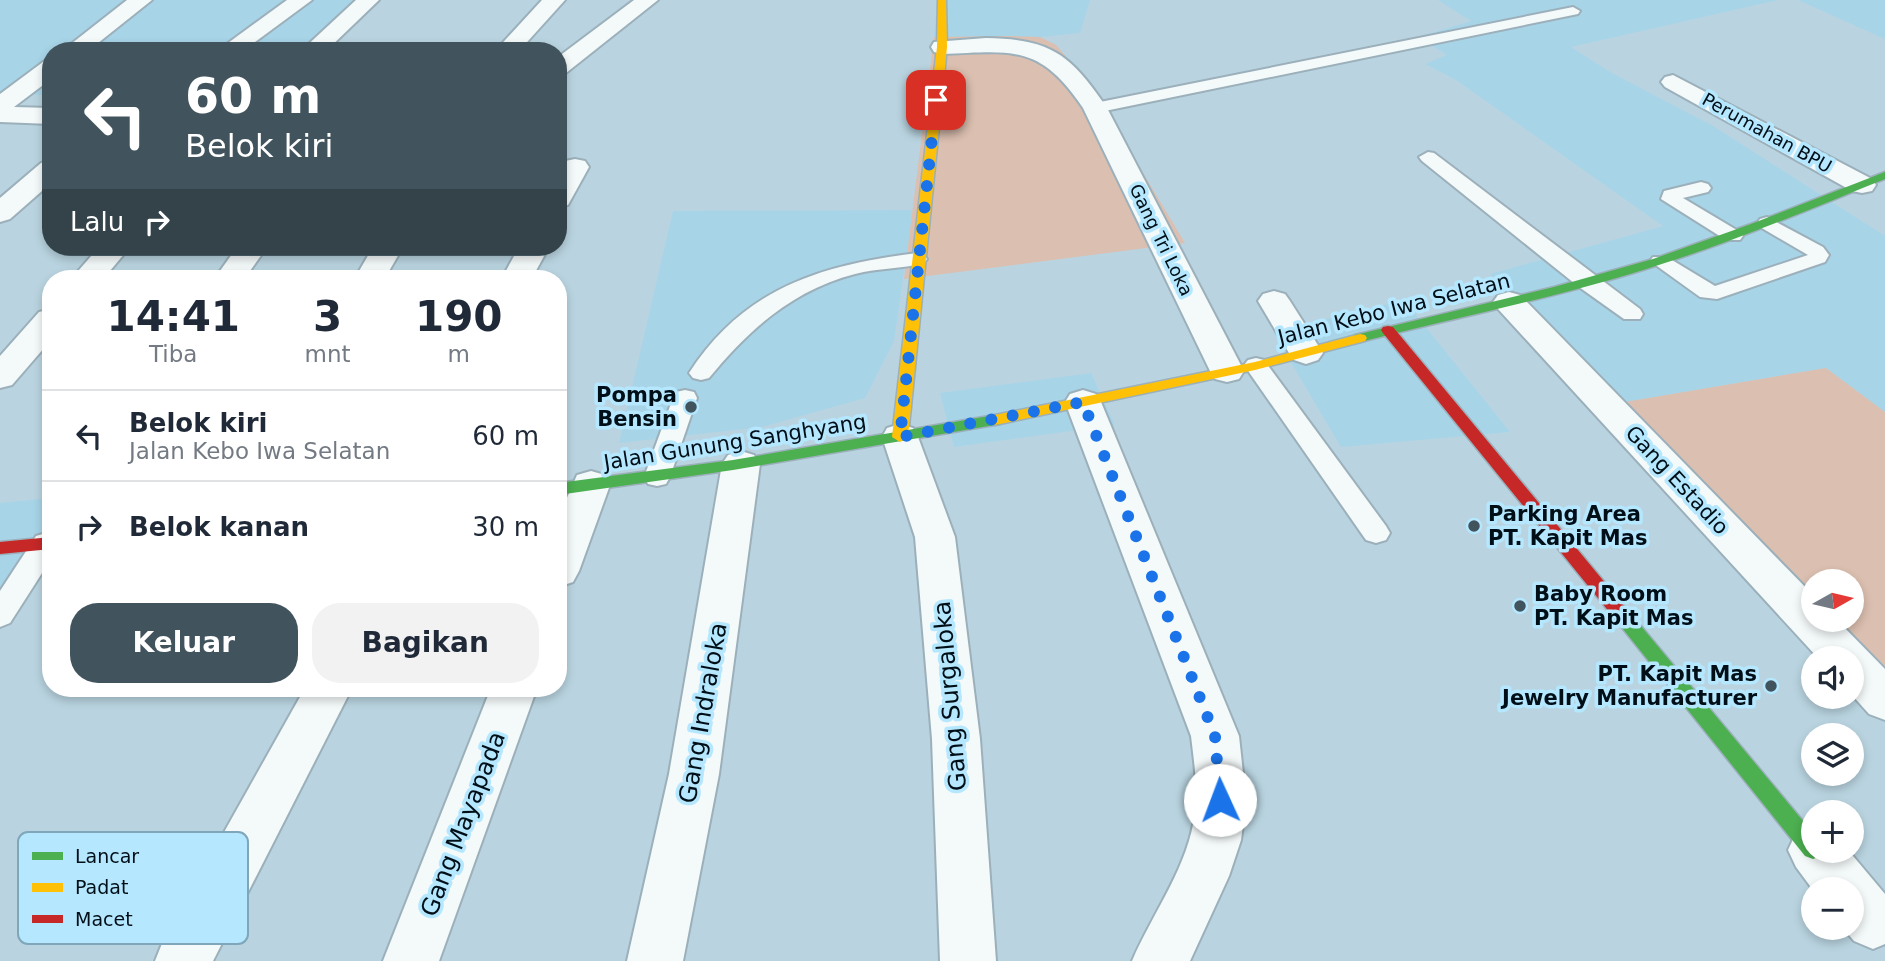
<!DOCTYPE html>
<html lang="id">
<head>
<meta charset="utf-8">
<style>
	:root { --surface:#fff; --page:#f2f2f3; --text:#1f2937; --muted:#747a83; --line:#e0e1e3; --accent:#41545d }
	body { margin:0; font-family:"DejaVu Sans",sans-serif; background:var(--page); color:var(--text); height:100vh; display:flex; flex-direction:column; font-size:26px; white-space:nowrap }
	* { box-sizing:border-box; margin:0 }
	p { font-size:23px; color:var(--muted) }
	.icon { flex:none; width:38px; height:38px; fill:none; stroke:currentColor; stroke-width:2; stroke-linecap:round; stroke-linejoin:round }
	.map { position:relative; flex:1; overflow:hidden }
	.sheet { position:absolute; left:42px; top:270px; width:525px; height:427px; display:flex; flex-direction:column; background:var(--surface); border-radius:28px; box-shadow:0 4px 10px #0003 }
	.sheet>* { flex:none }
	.hud { position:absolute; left:42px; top:42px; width:525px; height:214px; border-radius:28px; box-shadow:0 4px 10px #0003; background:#41545d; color:#fff; overflow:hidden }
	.needle { width:46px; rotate:82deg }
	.fabs { position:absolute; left:1801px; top:569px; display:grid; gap:14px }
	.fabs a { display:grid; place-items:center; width:63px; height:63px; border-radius:50%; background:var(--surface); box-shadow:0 4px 10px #0003; font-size:35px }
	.pin { position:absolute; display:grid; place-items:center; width:60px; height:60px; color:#fff; margin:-30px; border-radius:14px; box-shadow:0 4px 10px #0006 }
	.me { position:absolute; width:77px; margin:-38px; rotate:358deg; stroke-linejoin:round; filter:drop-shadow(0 0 5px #0008) }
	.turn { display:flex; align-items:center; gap:24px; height:147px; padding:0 28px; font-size:32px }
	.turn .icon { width:91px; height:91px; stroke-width:2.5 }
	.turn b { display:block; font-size:49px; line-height:60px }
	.then { display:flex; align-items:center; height:66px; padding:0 28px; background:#0003; gap:14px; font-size:26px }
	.eta { display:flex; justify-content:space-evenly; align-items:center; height:119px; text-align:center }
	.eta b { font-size:42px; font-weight:700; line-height:49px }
	.primary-button { display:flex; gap:14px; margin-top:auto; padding:14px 28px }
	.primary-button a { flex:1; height:80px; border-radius:28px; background:var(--accent); color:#fff; font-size:28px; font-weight:700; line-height:80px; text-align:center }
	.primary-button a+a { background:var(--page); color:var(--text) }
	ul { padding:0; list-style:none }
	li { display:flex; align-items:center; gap:21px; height:91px; padding:0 28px; border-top:2px solid var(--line) }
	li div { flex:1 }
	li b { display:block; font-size:26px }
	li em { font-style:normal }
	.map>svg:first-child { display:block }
	.built { fill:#a8d4e8 }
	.green { fill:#dbbfb0 }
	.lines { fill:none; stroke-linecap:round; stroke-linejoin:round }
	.lane-casing { stroke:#9bb0ba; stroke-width:4 }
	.street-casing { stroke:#9bb0ba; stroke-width:4 }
	.fast-casing { stroke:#9bb0ba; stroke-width:3 }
	.slow-casing { stroke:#9bb0ba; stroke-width:3 }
	.jam-casing { stroke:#9bb0ba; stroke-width:3 }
	.lane { fill:#f4f9fa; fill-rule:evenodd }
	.street { fill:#f4f9fa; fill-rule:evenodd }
	.fast { fill:#4caf50; fill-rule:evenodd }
	.slow { fill:#ffc107; fill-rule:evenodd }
	.jam { fill:#c62828; fill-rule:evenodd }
	.route { stroke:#1a73e8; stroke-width:12; stroke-dasharray:0 21.6 }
	.poi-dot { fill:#41545d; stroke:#b5e7fe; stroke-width:2.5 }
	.labels { text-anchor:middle; stroke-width:7; stroke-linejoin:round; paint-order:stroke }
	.far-street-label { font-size:18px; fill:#000f17; stroke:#b5e7fe }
	.street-label { font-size:21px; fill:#000f17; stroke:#b5e7fe }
	.poi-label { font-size:21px; font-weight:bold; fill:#000f17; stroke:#b5e7fe; text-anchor:end }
	.near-street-label { font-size:24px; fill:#000f17; stroke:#b5e7fe }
	.key { fill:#b5e7fe; stroke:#7fa6b9; stroke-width:2 }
	.key-label { font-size:19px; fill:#000f17 }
</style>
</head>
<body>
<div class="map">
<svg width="1885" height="961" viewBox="0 0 1885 961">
	<rect width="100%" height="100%" fill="#b9d4e0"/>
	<g class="built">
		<path d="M 0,0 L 359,0 L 305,51 L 51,51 L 51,95 L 0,94 Z"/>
		<path d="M 937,0 L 1090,0 L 1080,33 L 1040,37 L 934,37 Z"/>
		<path d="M 1438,0 L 1778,0 L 1571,47 L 1610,72 L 1713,126 L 1885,236 L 1885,412 L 1826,368 L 1619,403 L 1490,274 L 1663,226 L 1456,80 L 1425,64 L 1447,55 L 1418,37 L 1471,21 Z"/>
		<path d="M 1798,0 L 1885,0 L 1885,39 Z"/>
		<path d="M 913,210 L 894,341 L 865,398 L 762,427 L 619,443 L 673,211 Z"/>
		<path d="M 1404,300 L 1510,432 L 1341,447 L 1273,332 Z"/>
		<path d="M 1091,373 L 1115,425 L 954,447 L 940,393 Z"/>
		<path d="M 51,498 L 51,531 L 17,584 L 0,586 L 0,503 Z"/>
	</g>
	<g class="green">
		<path d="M 1007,36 L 1040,37 L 1056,45 L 1091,86 L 1185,243 L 904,279 L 934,37 Z"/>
		<path d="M 1826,368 L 1885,412 L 1885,666 L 1837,620 L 1852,620 L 1852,581 L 1813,581 L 1813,596 L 1619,403 Z"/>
	</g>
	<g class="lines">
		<g class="lane-casing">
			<g id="lane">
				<path d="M 1573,7 L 1580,11 L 1578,14 L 1095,113 L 1086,108 L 1095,103 Z"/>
				<path d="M 1428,152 L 1434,153 L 1640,309 L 1643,314 L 1640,319 L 1624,319 L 1579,287 L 1422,161 L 1419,157 Z"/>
				<path d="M 1701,182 L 1708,184 L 1711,188 L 1708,192 L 1683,198 L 1740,232 L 1743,236 L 1740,240 L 1726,240 L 1661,199 L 1664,191 Z"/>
				<path d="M 1767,217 L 1823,247 L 1829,255 L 1825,262 L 1717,299 L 1700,297 L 1650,261 L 1653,257 L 1667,257 L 1715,286 L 1808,255 L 1760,227 L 1757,223 L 1760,219 Z"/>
				<path d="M 917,253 L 924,255 L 927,259 L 924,263 C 902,269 878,268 855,274 C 793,290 748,330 709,378 L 701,380 L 693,378 L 689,373 C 745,287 822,265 917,253 Z"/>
				<path d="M 1256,358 L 1264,360 L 1386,526 L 1390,533 L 1386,540 L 1376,543 L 1366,540 L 1244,365 L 1248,360 Z"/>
				<path d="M 685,390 L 694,392 L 697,398 L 670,477 L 666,484 L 657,486 L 648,484 L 644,477 L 673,398 L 676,392 Z"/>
				<path d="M 46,533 L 51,534 L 51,559 L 10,623 L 0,627 L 0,591 L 36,536 Z"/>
			</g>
		</g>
		<g class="street-casing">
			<g id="street">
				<path d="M 127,0 L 152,0 L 88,51 L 62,51 Z"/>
				<path d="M 287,0 L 312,0 L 243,51 L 217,51 Z"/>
				<path d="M 356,0 L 379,0 L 326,51 L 301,51 Z"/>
				<path d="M 542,0 L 565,0 L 519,51 L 495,51 Z"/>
				<path d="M 634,0 L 658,0 L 566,73 L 558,75 L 558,57 Z"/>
				<path d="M 986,38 C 1052,39 1071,55 1107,108 L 1244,371 L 1239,379 L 1227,382 L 1215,379 L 1210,371 L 1083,108 C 1040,44 1013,51 942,54 L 934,52 L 931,47 L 934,42 Z"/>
				<path d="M 51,60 L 51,79 L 14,107 L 51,108 L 51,124 L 0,122 L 0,94 L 43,62 Z"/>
				<path d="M 1673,75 L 1872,179 L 1876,185 L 1872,191 L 1862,193 L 1852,191 L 1665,87 L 1661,82 L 1665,77 Z"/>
				<path d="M 575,159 L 585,161 L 589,167 L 568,205 L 558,207 L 558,173 L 565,161 Z"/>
				<path d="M 51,161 L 51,183 L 10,219 L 0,222 L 0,198 L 41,163 Z"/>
				<path d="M 99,247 L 130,247 L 104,278 L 72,278 Z"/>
				<path d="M 237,247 L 267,247 L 245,278 L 215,278 Z"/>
				<path d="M 373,247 L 403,247 L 385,278 L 355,278 Z"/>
				<path d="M 519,247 L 549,247 L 532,278 L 502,278 Z"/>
				<path d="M 1274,291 L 1285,294 L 1290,301 L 1323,353 L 1318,360 L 1306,364 L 1294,360 L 1289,353 L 1258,301 L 1263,294 Z"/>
				<path d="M 1509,292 L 1520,295 L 1813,595 L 1813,620 L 1837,620 L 1885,669 L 1885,720 L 1869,714 L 1852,695 L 1852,658 L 1818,658 L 1498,309 L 1493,302 L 1498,295 Z"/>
				<path d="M 51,309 L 51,340 L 12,385 L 0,388 L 0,356 L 39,312 Z"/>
				<path d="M 1083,390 L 1096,394 L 1101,402 L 1239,736 L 1246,801 L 1241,840 L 1229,876 L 1190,961 L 1132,961 C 1153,912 1189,866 1195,812 C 1198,787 1194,761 1191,736 L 1065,402 L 1070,394 Z"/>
				<path d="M 900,424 L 913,428 L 918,437 L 955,537 L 980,739 L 996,961 L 940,961 L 932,739 L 915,537 L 882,437 L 887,428 Z"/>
				<path d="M 741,451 L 754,455 L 760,464 L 719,774 L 683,961 L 627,961 L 669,774 L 722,464 L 728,455 Z"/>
				<path d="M 591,471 L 605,475 L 610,485 L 579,571 L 573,582 L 558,587 L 558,518 L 577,475 Z"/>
				<path d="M 305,688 L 352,688 L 213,961 L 155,961 L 163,941 Z"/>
				<path d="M 491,688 L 537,688 L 439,961 L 383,961 Z"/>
				<path d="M 1813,826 L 1813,850 L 1848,850 L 1885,894 L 1885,944 L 1873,949 L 1854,941 L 1843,928 L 1852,928 L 1852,889 L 1813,890 L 1796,867 L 1788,850 L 1796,833 Z"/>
			</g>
		</g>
		<g class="fast-casing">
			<g id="fast">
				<path d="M 1885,172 L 1885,179 C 1801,213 1717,248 1630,274 C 1541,301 1450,319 1360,342 L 1353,338 L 1355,335 L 1554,287 L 1653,259 L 1751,224 Z"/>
				<path d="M 995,415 L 1000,416 L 1002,420 L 1000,424 L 733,470 L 558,495 L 558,483 L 733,460 Z"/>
				<path d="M 1625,612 L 1631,614 L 1813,833 L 1813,850 L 1823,850 L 1821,856 L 1813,859 L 1805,856 L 1619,624 L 1616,619 L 1619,614 Z"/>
			</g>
		</g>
		<g class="slow-casing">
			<g id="slow">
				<path d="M 938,0 L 946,0 L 947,47 L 908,437 L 900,442 L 892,437 L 937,47 Z"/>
				<path d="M 1360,334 L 1365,335 L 1367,338 L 1365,341 L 1255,370 L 995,425 L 988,420 L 995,415 L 1255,362 Z"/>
			</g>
		</g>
		<g class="jam-casing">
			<g id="jam">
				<path d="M 1388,326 L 1393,327 L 1631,614 L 1634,619 L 1631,624 L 1625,626 L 1619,624 L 1383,333 L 1381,330 L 1383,327 Z"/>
				<path d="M 51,537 L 51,549 L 0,554 L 0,542 Z"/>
			</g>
		</g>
		<use href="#lane" class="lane"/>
		<use href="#street" class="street"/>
		<use href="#fast" class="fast"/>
		<use href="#slow" class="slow"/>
		<use href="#jam" class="jam"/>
	</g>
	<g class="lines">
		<path class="route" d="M 936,100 L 900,437 L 1083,402 L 1215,736 L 1220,800"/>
	</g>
	<g class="poi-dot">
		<circle cx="691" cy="407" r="7"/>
		<circle cx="1474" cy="526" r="7"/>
		<circle cx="1520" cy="606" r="7"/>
		<circle cx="1771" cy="686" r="7"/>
	</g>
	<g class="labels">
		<g class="far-street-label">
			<text transform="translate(1767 133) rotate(29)" y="6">Perumahan BPU</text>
			<text transform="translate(1161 240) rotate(64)" y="6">Gang Tri Loka</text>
		</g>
		<g class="street-label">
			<text transform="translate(1394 309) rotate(-14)" y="7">Jalan Kebo Iwa Selatan</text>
			<text transform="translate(735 442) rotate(-9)" y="7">Jalan Gunung Sanghyang</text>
			<text transform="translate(1677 480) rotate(47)" y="7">Gang Estadio</text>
		</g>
		<g class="poi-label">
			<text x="677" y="402">Pompa<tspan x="677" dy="24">Bensin</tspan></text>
			<text x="1488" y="521" text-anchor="start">Parking Area<tspan x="1488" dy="24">PT. Kapit Mas</tspan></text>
			<text x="1534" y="601" text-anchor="start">Baby Room<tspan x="1534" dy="24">PT. Kapit Mas</tspan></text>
			<text x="1757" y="681">PT. Kapit Mas<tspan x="1757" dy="24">Jewelry Manufacturer</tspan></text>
		</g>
		<g class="near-street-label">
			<text transform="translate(950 696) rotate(-95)" y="8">Gang Surgaloka</text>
			<text transform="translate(703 713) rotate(-80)" y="8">Gang Indraloka</text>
			<text transform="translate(463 824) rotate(-69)" y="8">Gang Mayapada</text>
		</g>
	</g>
	<rect x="18" y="832" width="230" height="112" rx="10" class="key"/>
	<rect x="32" y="852" width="31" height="8" fill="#4caf50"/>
	<rect x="32" y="883" width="31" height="9" fill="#ffc107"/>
	<rect x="32" y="915" width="31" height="8" fill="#c62828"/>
	<g class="key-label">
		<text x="75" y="863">Lancar</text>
		<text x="75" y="894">Padat</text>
		<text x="75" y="926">Macet</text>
	</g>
</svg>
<div class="fabs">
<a><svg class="needle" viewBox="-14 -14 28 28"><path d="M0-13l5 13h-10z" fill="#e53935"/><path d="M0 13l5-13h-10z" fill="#747a83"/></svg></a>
<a><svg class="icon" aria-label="sound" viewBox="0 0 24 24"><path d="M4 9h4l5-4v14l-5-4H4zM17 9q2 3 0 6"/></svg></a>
<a><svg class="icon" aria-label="layers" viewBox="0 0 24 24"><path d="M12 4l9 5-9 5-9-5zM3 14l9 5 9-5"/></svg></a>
<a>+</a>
<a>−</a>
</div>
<div class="pin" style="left:936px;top:100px;background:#d93025"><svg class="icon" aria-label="arrive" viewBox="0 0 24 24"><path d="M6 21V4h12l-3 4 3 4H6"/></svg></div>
<svg class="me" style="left:1220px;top:800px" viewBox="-20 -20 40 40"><circle r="19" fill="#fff"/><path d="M0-13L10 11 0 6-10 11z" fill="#1a73e8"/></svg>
<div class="hud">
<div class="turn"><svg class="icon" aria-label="left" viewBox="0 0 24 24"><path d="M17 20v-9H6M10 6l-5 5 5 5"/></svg><div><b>60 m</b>Belok kiri</div></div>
<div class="then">Lalu<svg class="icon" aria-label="right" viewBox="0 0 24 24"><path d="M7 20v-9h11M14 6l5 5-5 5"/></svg></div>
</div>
<section class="sheet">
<div class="eta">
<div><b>14:41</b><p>Tiba</p></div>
<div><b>3</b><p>mnt</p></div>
<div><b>190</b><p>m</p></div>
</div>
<ul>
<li><svg class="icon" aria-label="left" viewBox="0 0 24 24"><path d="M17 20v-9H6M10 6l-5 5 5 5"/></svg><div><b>Belok kiri</b><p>Jalan Kebo Iwa Selatan</p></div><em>60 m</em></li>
<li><svg class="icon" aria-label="right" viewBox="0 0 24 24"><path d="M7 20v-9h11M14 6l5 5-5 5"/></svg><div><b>Belok kanan</b></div><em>30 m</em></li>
</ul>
<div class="primary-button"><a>Keluar</a><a>Bagikan</a></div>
</section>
</div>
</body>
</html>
